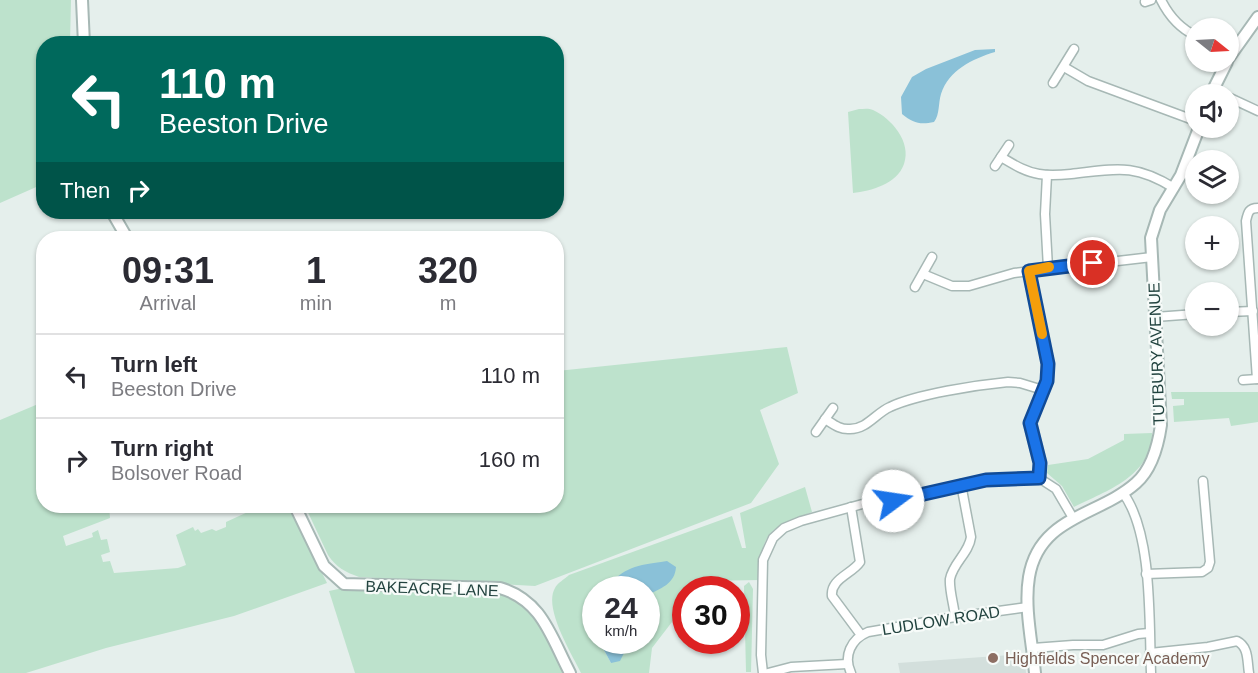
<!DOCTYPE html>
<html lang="en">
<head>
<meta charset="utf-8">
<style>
	:root { --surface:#fff; --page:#f2f2f3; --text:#2b2b33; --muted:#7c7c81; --line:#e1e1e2 }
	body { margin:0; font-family:Arial,sans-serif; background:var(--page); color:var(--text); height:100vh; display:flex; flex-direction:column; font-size:22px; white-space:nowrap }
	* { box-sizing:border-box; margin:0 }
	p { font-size:20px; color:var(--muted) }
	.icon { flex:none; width:33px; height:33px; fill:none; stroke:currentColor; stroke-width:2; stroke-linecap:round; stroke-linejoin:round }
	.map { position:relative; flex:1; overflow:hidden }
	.panel { position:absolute; left:36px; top:231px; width:528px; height:282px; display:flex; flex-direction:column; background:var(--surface); border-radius:24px; box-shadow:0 2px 4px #0004 }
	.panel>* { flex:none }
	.hud { position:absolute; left:36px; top:36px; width:528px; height:183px; border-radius:24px; box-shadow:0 2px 4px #0004; background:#00695c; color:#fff; overflow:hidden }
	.needle { width:39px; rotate:108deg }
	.fabs { position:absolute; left:1185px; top:18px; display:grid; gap:12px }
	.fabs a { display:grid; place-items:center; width:54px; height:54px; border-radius:50%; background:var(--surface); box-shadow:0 2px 4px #0004; font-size:30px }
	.speed { position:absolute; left:582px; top:576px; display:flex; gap:12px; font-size:30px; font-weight:700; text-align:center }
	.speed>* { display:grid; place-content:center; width:78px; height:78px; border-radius:50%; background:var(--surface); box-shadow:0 2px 4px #0004; line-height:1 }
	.speed small { font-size:15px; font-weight:400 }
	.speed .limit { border:9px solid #d22; background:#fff; color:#111 }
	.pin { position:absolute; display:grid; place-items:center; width:51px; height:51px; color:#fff; margin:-26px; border:3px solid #fff; border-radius:50%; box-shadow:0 2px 6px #0007 }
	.me { position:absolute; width:66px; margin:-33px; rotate:76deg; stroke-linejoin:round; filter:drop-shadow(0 0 4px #0008) }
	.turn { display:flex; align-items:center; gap:21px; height:126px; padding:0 24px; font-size:27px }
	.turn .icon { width:78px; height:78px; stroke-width:2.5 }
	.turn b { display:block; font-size:42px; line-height:51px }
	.then { display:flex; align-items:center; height:57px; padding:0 24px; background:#0003; gap:12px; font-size:22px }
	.eta { display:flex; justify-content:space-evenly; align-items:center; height:102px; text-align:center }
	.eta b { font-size:36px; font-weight:700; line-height:42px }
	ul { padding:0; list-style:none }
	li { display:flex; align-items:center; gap:18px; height:84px; padding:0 24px; border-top:2px solid var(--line) }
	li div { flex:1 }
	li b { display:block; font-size:22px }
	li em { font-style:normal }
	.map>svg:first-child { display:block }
	.built { fill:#d3dfdc }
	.green { fill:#bde2cc; fill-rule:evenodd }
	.water { fill:#8ac1d8 }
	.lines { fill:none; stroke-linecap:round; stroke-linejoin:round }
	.minor-casing { stroke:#a7b8b5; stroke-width:11 }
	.tertiary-casing { stroke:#a7b8b5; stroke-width:14 }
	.minor { stroke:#fff; stroke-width:8 }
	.tertiary { stroke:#fff; stroke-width:10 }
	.route-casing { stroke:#114b97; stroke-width:15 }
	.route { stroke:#1a73e8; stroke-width:10 }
	.slow { stroke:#f59e0b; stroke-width:10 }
	.education-dot { fill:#8d6e63; stroke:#f7fbf9; stroke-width:2 }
	.labels { text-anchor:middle; stroke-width:4.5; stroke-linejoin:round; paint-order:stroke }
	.street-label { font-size:16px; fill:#22433f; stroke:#f7fbf9 }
	.education-label { font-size:16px; fill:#785e54; stroke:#f7fbf9; text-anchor:start }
</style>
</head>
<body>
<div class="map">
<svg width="1258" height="673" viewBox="0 0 1258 673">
	<rect width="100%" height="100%" fill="#e5efec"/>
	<path class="built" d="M 1024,654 L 1026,673 L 900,673 L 898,663 Z"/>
	<g class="green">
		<path d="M 0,0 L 71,0 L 70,43 L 44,44 L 43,184 L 0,203 Z"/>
		<path d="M 859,109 C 863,109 869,108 873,110 C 891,118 912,142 904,164 C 897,184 871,191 853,193 L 848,112 Z"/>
		<path d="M 787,347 L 798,393 L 760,410 L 779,464 L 751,503 L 535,586 L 359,577 C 345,572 336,567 328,555 L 305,506 L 556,506 L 557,371 Z"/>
		<path d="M 1171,392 L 1258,392 L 1258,422 L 1231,426 L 1229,418 L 1174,422 L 1173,406 L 1184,405 L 1184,399 L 1172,399 Z"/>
		<path d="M 43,402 L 44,506 L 109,506 L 110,518 L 63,536 L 66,546 L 93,537 L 92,533 L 98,530 L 101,540 L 107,539 L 110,552 L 101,555 L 103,562 L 110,561 L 114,573 L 178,568 L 186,565 L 176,535 L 193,527 L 195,531 L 198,529 L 201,533 L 212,529 L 216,531 L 226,527 L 226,522 L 261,506 L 289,506 L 327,583 L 234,616 L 106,648 L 26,673 L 0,673 L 0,420 Z"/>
		<path d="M 1152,433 C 1152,476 1106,491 1074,507 L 1062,486 L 1047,473 L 1048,465 L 1088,459 L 1124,440 L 1124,434 Z"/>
		<path d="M 805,487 L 812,512 C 767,530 762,530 760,580 L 704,581 L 698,589 L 686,590 L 685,605 L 652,648 L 649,673 L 581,673 C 572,654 543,608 555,588 C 557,583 565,579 569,575 L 732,516 L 742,548 L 746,548 L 740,513 ZM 618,576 L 646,590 L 646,640 L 620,641 L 621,646 L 611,663 L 599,641 L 596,640 L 595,632 L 591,617 L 596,590 L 603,589 Z"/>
		<path d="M 749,582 L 753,589 L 751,672 L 746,672 L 744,586 Z"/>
		<path d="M 357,585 L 500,588 L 528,601 L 570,673 L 355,673 L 329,591 Z"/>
	</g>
	<g class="water">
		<path d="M 995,49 L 995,52 C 972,59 949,70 941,94 C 938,104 940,114 934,122 C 920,125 913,123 902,114 L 901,97 L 912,77 L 926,69 L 975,50 Z"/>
		<path d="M 667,561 L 676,567 C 675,584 660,589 647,595 L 646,590 L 603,589 C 628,566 633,566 667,561 Z"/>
		<path d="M 599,641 L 620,641 L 624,653 L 620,661 L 611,663 Z"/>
	</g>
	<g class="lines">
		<g class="minor-casing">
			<g id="minor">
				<path d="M 1161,0 C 1169,16 1179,28 1196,36"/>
				<path d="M 1145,2 L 1151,0"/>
				<path d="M 1064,67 L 1088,81 L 1196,121"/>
				<path d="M 1053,83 L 1074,49"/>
				<path d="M 1228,97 L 1258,111"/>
				<path d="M 1001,157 C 1013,164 1025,172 1039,174 C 1050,176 1061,175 1071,174 C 1116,169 1134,163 1174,188"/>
				<path d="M 995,166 L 1009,145"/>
				<path d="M 1047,175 L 1045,214 L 1048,268"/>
				<path d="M 1029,271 L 1048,373 L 1031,423 L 1040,463 L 1039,478"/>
				<path d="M 923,274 L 952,286 L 969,286 L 1014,273 L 1152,257"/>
				<path d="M 915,287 L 932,257"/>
				<path d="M 1228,312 L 1253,311"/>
				<path d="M 1155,317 L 1196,314"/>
				<path d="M 1257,379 L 1246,221 C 1248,212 1249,208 1258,208"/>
				<path d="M 1243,380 L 1258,379"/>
				<path d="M 825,419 C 833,424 840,430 850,429 C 867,429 876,413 890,407 C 917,394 977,385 1008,382 L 1020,383 L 1043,390"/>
				<path d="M 816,432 L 833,408"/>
				<path d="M 1123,493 C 1153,533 1149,623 1151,673"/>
				<path d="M 851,507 L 860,562 C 852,574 830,579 832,596 L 861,635"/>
				<path d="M 1146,574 L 1202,572 L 1208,568 L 1210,562 L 1203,481"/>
				<path d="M 955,617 C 954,605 949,590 950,579 C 953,563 969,553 971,537 L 961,484"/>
				<path d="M 1033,648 L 1073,645 L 1103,645 L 1138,634 L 1149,633"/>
				<path d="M 1150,653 L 1208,647 L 1237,641 C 1249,647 1247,661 1249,673"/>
				<path d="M 763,673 L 761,655 L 763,560 L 773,538 L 784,528 L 801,521 L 866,503 L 893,501 L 986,480 L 1009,480 L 1030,478 L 1039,478 L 1056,489 L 1073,518"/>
				<path d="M 768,673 L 791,667 L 847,664"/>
				<path d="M 851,673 C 843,656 851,639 868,632 L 955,617 L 1028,607"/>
			</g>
		</g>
		<g class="tertiary-casing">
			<g id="tertiary">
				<path d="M 82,0 L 84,44"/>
				<path d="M 1228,59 L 1258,17"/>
				<path d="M 1211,94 L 1227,62"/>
				<path d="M 112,212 L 127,238"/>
				<path d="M 295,506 L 324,566 L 344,584 L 500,588 C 542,600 551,637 570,673"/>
				<path d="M 1035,673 C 1032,642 1024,607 1029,577 C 1039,516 1099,516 1136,483 C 1152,469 1158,446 1161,425 L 1151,238 L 1160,210 L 1181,175 L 1199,128"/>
			</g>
		</g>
		<use href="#minor" class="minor"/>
		<use href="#tertiary" class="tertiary"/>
	</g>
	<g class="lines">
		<g class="route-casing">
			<path id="route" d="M 893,501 L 986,480 L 1039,478 L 1040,463 L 1030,423 L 1047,381 L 1048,364 L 1029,271 L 1093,263"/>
		</g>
		<use href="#route" class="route"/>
		<path class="slow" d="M 1042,334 L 1029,271 L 1049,267"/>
	</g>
	<circle class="education-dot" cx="993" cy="658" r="6"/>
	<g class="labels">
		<g class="street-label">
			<text transform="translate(1156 354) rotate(-92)" y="6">TUTBURY AVENUE</text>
			<text transform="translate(432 588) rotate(2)" y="6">BAKEACRE LANE</text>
			<text transform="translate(941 620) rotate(-9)" y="6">LUDLOW ROAD</text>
		</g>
		<g class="education-label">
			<text x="1005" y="664">Highfields Spencer Academy</text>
		</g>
	</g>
</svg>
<div class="fabs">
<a><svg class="needle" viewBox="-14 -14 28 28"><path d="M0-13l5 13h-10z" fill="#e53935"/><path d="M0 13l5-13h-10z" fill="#7c7c81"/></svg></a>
<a><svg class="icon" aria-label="sound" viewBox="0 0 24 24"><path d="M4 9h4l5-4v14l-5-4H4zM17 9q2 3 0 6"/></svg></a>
<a><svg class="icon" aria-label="layers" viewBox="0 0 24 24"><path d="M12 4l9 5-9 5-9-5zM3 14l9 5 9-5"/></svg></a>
<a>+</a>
<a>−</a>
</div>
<div class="speed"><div>24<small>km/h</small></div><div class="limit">30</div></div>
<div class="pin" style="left:1093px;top:263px;background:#d93025"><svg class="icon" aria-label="arrive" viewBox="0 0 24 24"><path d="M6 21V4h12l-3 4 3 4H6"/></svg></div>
<svg class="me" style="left:893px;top:501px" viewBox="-20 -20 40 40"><circle r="19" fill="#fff"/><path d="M0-13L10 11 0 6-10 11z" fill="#1a73e8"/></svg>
<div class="hud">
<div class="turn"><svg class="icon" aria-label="left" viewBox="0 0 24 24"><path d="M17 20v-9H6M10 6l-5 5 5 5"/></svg><div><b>110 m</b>Beeston Drive</div></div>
<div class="then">Then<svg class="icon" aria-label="right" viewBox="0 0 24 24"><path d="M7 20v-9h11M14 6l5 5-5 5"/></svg></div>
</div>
<section class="panel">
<div class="eta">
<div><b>09:31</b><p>Arrival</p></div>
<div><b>1</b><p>min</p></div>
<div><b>320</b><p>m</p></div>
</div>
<ul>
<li><svg class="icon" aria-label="left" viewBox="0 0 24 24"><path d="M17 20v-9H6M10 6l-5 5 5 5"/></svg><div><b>Turn left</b><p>Beeston Drive</p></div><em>110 m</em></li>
<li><svg class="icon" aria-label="right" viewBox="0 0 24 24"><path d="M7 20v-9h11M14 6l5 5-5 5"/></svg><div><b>Turn right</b><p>Bolsover Road</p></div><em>160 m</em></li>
</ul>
</section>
</div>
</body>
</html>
